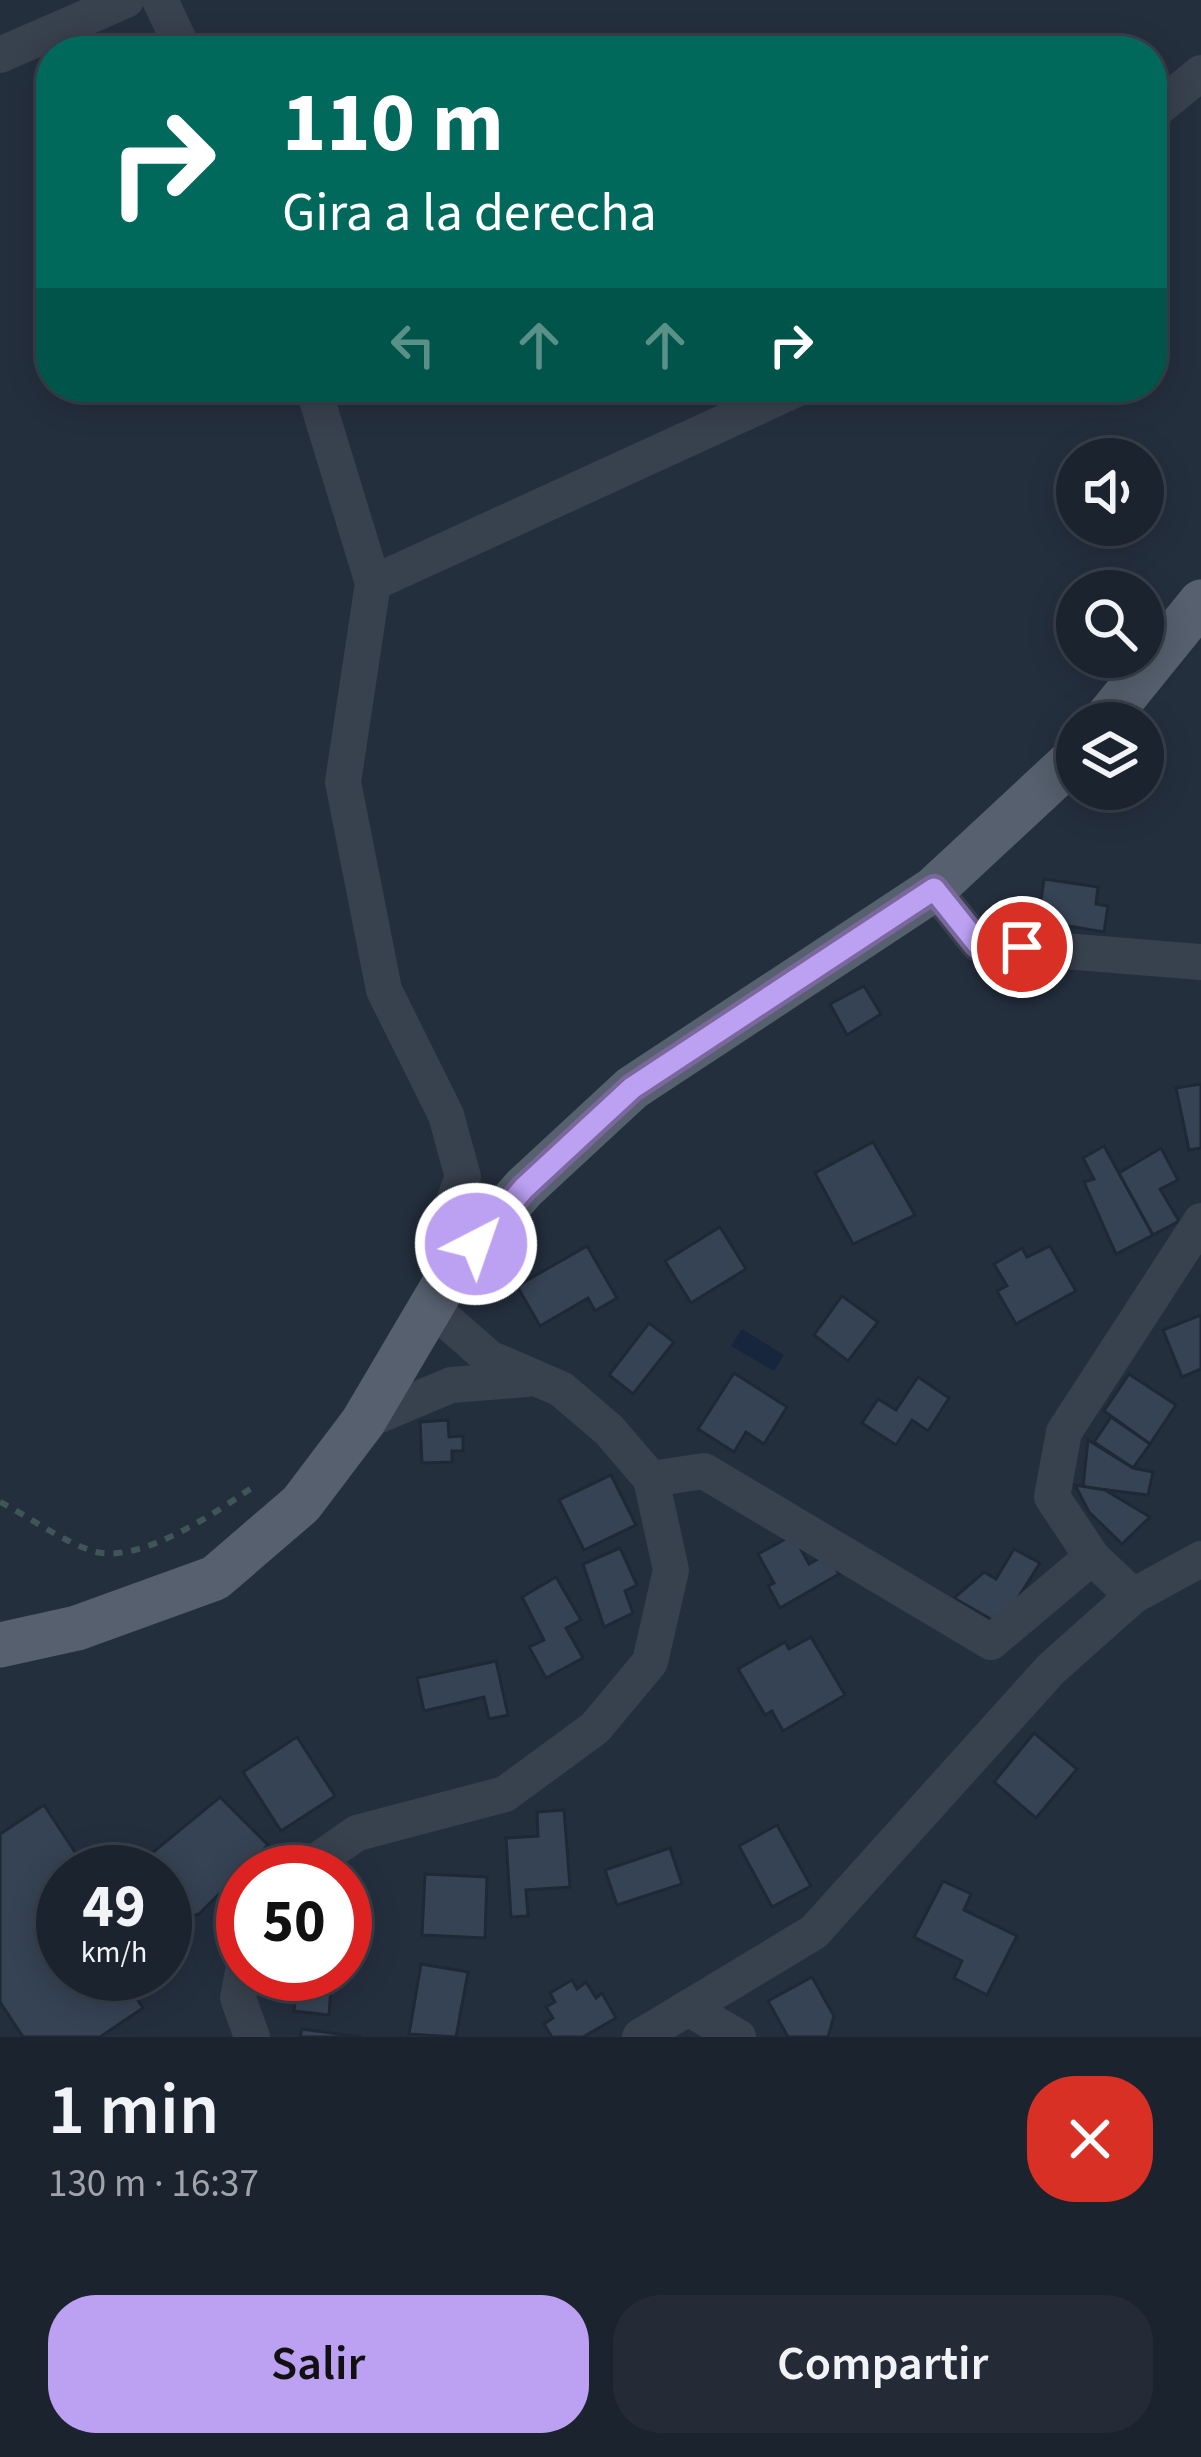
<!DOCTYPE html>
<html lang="es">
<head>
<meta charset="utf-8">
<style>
	:root { --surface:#1b232e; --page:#242b36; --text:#f1f3f6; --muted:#a0a4aa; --line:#39404a; --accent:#bca0f2 }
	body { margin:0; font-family:"Source Sans 3",sans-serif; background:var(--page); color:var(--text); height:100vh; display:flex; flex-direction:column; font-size:45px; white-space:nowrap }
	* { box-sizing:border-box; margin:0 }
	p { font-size:39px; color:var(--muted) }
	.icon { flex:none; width:66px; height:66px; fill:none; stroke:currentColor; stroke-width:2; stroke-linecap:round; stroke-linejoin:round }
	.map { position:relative; height:2037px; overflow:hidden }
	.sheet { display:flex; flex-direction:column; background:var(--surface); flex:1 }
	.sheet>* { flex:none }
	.hud { position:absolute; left:36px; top:36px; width:1131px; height:366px; border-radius:48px; box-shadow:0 6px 30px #0003,0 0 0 3px var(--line); background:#00695c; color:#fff; overflow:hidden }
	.controls { position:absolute; left:1056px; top:438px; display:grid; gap:24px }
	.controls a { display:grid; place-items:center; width:108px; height:108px; border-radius:50%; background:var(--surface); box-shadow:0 6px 30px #0003,0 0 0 3px var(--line); font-size:60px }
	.speed { position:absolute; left:36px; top:1845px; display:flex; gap:24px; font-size:60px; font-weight:700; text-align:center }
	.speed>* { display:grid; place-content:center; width:156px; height:156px; border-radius:50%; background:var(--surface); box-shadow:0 6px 30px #0003,0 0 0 3px var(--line); line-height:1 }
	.speed small { font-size:30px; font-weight:400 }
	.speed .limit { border:18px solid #d22; background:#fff; color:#111 }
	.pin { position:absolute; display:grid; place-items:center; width:102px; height:102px; color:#fff; margin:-51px; border:6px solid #fff; border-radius:50%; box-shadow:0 3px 12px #0007 }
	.me { position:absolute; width:132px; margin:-66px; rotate:41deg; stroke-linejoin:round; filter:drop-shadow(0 0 9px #0008) }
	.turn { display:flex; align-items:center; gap:42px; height:252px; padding:0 48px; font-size:54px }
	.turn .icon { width:156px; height:156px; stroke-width:2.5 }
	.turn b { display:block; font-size:84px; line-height:102px }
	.lanes { display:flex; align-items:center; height:114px; padding:0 48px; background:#0003; justify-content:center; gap:60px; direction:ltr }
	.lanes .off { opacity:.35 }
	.round { display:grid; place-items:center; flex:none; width:126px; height:126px; border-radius:48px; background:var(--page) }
	.overview { display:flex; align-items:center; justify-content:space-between; height:204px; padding:0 48px }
	h1 { font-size:72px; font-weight:600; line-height:90px }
	.action { display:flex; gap:24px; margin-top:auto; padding:24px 48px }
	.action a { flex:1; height:138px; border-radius:48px; background:var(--accent); color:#111; font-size:48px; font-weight:600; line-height:138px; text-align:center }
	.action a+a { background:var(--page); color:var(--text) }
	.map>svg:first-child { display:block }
	.water { fill:#17263c }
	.building { fill:#364354; stroke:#1f2835; stroke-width:3 }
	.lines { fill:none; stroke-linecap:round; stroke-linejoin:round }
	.path { stroke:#3f5557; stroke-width:6; stroke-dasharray:9 9; stroke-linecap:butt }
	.minor { stroke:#38414e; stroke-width:36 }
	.major { stroke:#56606e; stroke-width:45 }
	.route-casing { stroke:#7a689d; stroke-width:30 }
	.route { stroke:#bca0f2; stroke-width:21 }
</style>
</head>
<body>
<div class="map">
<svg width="1201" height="2037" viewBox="0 0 1201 2037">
	<rect width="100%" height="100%" fill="#242f3e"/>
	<path class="water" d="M 742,1329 L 784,1355 L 774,1371 L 731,1346 Z"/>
	<g class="building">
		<path d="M 1044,879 L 1098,887 L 1096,904 L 1108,906 L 1104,932 L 1038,921 Z"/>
		<path d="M 864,986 L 881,1014 L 847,1035 L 830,1004 Z"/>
		<path d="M 1201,1084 L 1201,1148 L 1189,1150 L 1176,1088 Z"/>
		<path d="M 873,1142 L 915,1215 L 853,1244 L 815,1173 Z"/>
		<path d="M 1104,1146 L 1153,1235 L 1116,1254 L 1084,1182 L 1094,1179 L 1083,1158 Z"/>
		<path d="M 1161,1148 L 1178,1180 L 1160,1189 L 1179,1221 L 1153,1235 L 1119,1173 Z"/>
		<path d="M 720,1227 L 746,1269 L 691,1303 L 665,1261 Z"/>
		<path d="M 587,1246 L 617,1298 L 595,1311 L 588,1298 L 540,1326 L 517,1286 Z"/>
		<path d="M 1050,1246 L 1076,1291 L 1016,1324 L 997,1291 L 1007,1286 L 994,1264 L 1022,1248 L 1027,1257 Z"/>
		<path d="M 842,1296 L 878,1322 L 848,1361 L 814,1335 Z"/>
		<path d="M 1201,1315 L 1201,1369 L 1182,1377 L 1163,1330 Z"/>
		<path d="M 649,1323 L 674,1342 L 633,1394 L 609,1375 Z"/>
		<path d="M 734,1373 L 787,1407 L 764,1444 L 746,1432 L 734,1452 L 698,1429 Z"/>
		<path d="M 1129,1374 L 1176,1405 L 1150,1444 L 1104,1411 Z"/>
		<path d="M 918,1377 L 949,1398 L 928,1431 L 912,1420 L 896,1445 L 862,1423 L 878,1399 L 896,1410 Z"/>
		<path d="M 1111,1417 L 1150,1444 L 1133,1468 L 1094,1442 Z"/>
		<path d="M 448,1420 L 449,1437 L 463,1436 L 463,1451 L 452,1451 L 452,1462 L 422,1463 L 420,1422 Z"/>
		<path d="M 1088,1440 L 1133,1468 L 1153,1472 L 1148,1495 L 1083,1487 Z"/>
		<path d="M 611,1475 L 636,1525 L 584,1550 L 559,1500 Z"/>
		<path d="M 1075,1485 L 1105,1490 L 1150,1517 L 1122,1544 L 1089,1512 Z"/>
		<path d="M 793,1535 L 809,1564 L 827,1554 L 839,1574 L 780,1608 L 768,1586 L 774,1583 L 758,1554 Z"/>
		<path d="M 620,1548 L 637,1585 L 625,1591 L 633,1613 L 604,1627 L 583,1564 Z"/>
		<path d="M 1014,1549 L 1040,1563 L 1001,1625 L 954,1598 L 984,1572 L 996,1579 Z"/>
		<path d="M 556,1577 L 581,1620 L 566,1628 L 583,1658 L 546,1678 L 529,1647 L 544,1640 L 522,1597 Z"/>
		<path d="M 811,1637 L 845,1695 L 783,1731 L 772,1711 L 765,1715 L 738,1669 L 785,1642 L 789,1649 Z"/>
		<path d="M 496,1661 L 508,1715 L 489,1719 L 484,1697 L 424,1711 L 417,1678 Z"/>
		<path d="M 1034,1733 L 1077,1769 L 1036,1818 L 994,1782 Z"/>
		<path d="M 297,1737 L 335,1796 L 281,1831 L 243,1772 Z"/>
		<path d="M 220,1797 L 268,1845 L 199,1914 L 165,1924 L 165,1872 L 138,1872 L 135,1867 Z"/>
		<path d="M 44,1805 L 88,1872 L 63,1872 L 63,1974 L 120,1974 L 143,2008 L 100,2037 L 23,2037 L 0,2002 L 0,1834 Z"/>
		<path d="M 564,1810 L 570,1887 L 526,1890 L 528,1916 L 511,1917 L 506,1838 L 538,1836 L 537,1812 Z"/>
		<path d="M 777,1825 L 811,1886 L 772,1907 L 739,1846 Z"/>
		<path d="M 670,1848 L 682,1884 L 617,1905 L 605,1870 Z"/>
		<path d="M 425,1874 L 487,1877 L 485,1938 L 422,1935 Z"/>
		<path d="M 943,1881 L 971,1894 L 964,1910 L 1017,1936 L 987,1995 L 954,1978 L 962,1961 L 914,1937 Z"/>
		<path d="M 421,1964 L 468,1972 L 456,2037 L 409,2034 Z"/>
		<path d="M 298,1974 L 332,1974 L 329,2015 L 294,2011 Z"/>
		<path d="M 812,1977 L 834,2016 L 828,2037 L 788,2037 L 768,2001 Z"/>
		<path d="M 572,1980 L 577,1989 L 586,1982 L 596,1998 L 602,1993 L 616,2018 L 583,2037 L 552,2037 L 544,2024 L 553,2018 L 546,2007 L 555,2002 L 550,1993 Z"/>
		<path d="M 302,2029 L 361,2037 L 300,2037 Z"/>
	</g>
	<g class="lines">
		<path class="path" d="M 0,1502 C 30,1517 61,1541 93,1551 C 139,1566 220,1510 257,1484"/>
		<g class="minor">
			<path d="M 160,0 L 184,51"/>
			<path d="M 0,55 L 126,0"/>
			<path d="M 1152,113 L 1201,73"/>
			<path d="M 313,387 L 373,583 L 343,782 L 384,990 L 446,1115 L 463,1177 L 434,1254 L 452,1271"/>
			<path d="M 373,583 L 801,387"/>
			<path d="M 934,889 L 978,944 L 1201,962"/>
			<path d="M 363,1422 L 451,1385 L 527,1379"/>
			<path d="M 651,1479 L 704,1471 L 991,1642 L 1092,1557 L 1133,1596"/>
			<path d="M 1092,1557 L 1052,1497 L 1064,1432 L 1201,1221"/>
			<path d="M 301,1872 L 357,1833 L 505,1794 L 595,1728 L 650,1662 L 671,1570 L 651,1479 L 609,1430 L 561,1389 L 489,1358 L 430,1306"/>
			<path d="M 243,1971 L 238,1998 L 252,2037"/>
			<path d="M 688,2008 L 738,2037"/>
			<path d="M 640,2037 L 814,1932 L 1051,1669 L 1133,1596 L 1201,1559"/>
		</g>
		<g class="major">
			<path d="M 1103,723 L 1201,602"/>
			<path d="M 0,1645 L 77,1628 L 215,1578 L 301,1504 L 363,1422 L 452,1271 L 524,1188 L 632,1088 L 934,889 L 1077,756"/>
		</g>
	</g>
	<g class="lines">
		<g class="route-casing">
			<path id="route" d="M 476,1244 L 524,1188 L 632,1088 L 934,889 L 978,944 L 1022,947"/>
		</g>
		<use href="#route" class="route"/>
	</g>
</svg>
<div class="controls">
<a><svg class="icon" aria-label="sound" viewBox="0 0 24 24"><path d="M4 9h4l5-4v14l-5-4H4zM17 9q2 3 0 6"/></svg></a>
<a><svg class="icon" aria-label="search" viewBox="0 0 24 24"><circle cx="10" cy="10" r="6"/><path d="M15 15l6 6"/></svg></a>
<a><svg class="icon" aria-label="layers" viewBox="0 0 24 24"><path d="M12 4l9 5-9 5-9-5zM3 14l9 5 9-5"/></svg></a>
</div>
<div class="speed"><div>49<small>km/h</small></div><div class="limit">50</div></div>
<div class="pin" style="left:1022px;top:947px;background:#d93025"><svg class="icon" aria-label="arrive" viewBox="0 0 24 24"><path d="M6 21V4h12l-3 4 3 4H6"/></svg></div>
<svg class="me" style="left:476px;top:1244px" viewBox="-20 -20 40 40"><circle r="17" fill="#bca0f2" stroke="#fff" stroke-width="3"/><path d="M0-11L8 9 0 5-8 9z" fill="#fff"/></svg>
<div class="hud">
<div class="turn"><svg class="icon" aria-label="right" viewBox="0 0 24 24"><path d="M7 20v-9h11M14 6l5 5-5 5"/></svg><div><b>110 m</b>Gira a la derecha</div></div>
<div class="lanes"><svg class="icon off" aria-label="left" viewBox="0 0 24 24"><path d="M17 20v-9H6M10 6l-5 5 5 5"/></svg><svg class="icon off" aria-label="ahead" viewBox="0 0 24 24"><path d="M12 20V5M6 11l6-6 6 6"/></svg><svg class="icon off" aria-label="ahead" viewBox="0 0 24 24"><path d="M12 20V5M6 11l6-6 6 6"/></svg><svg class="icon" aria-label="right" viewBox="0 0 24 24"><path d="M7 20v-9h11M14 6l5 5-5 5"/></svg></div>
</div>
</div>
<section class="sheet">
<div class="overview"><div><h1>1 min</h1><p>130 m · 16:37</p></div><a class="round" style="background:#d93025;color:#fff"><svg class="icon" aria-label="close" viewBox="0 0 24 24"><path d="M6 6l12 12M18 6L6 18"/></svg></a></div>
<div class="action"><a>Salir</a><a>Compartir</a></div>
</section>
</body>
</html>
